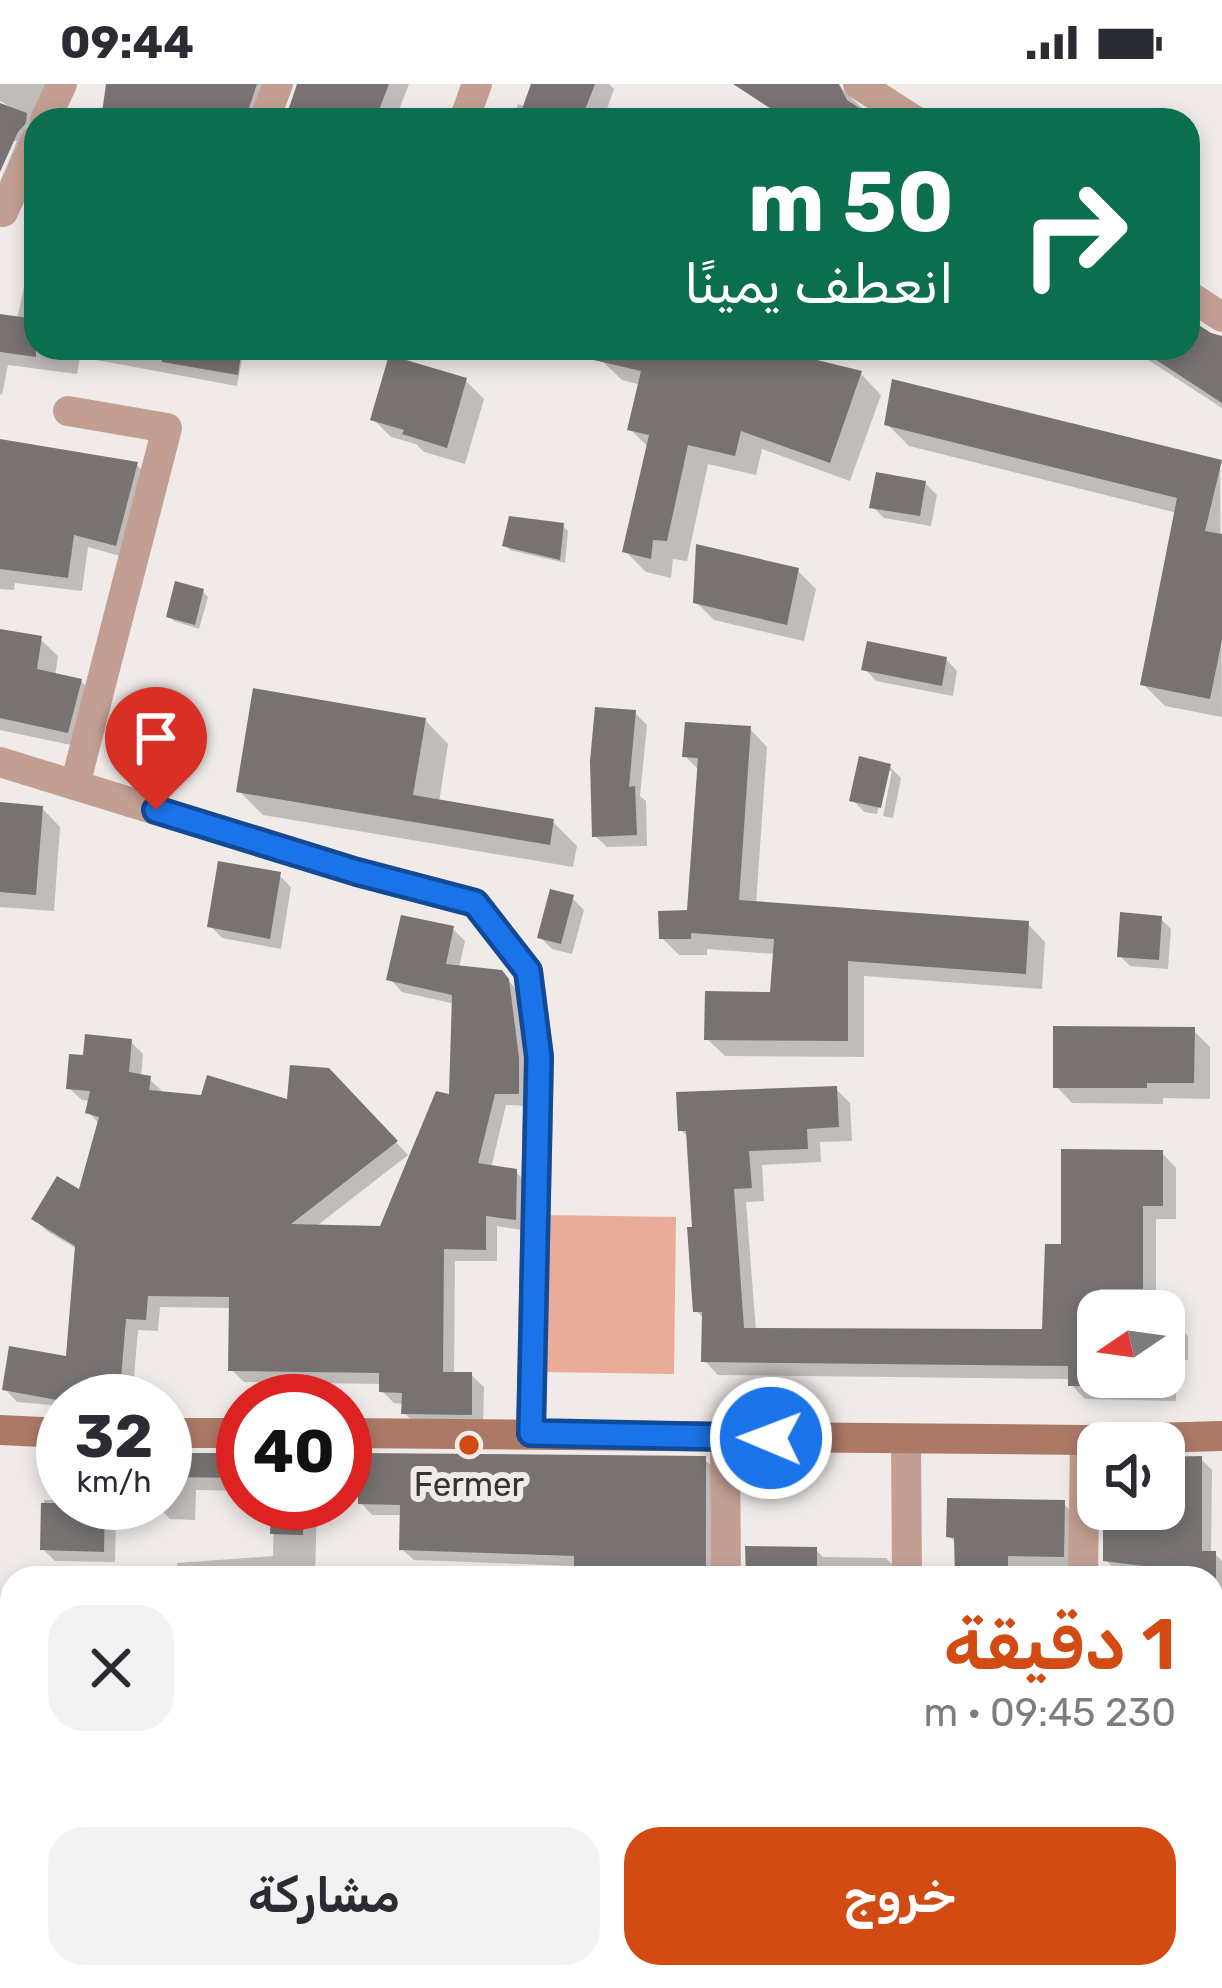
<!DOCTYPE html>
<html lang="ar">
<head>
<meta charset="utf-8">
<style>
	:root { --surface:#fff; --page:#f2f2f3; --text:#2b2b33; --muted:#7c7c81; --accent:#d24b13 }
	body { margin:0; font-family:Rubik,"Noto Sans Arabic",sans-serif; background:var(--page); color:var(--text); direction:rtl; height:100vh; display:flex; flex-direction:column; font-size:45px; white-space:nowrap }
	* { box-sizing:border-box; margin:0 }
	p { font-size:39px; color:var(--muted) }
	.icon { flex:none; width:66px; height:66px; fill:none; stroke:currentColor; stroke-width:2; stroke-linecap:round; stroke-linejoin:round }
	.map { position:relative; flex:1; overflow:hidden; direction:ltr }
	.side { position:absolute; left:0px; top:1482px; width:1224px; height:423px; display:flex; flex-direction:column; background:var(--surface); border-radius:36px 36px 0 0; box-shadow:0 6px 18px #0003; direction:rtl }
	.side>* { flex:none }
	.banner { position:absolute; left:24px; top:24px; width:1176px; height:252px; border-radius:36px; box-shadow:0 6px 18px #0003; direction:rtl; background:#0b6e4f; color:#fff; overflow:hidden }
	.needle { width:78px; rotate:257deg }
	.controls { position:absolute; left:1077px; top:1206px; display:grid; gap:24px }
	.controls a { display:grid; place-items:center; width:108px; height:108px; border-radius:24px; background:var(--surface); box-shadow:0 6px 18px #0003; font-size:60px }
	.speed { position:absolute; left:36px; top:1290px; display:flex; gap:24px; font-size:60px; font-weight:700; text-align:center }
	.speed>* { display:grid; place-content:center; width:156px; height:156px; border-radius:50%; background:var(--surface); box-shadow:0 6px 18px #0003; line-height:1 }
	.speed small { font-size:30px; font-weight:400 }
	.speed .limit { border:18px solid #d22; background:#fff; color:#111 }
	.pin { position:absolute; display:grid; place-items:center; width:102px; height:102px; color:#fff; margin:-123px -51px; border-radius:50% 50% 50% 0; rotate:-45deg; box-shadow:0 0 12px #0007 }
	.pin .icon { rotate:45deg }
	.me { position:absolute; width:132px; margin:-66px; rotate:271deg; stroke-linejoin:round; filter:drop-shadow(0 0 9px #0008) }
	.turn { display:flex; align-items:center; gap:42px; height:252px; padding:0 48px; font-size:54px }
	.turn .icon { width:156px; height:156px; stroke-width:2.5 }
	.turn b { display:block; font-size:84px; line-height:102px }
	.round { display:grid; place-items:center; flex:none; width:126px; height:126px; border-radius:36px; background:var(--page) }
	.headline { display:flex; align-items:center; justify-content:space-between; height:204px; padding:0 48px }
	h1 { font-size:72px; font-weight:600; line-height:90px; color:var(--accent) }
	.action { display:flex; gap:24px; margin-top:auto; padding:24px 48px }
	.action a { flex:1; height:138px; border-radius:36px; background:var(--accent); color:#fff; font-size:48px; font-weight:600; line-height:138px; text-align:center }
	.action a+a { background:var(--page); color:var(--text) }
	.status { display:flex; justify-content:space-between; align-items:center; height:84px; padding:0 60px; background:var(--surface); direction:ltr }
	.status svg { height:33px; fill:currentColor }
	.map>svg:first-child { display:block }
	.green { fill:#e8ac98 }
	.shadow { fill:#0003 }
	.building { fill:#787372 }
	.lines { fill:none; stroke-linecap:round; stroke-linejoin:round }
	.street { stroke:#c39f93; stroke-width:30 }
	.secondary { stroke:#ac7967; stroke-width:30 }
	.route-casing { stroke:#114b97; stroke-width:30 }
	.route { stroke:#1a73e8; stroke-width:21 }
	.poi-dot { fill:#d24b13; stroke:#f0ebe9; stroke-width:4.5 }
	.labels { text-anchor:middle; stroke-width:12; stroke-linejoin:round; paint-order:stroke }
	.poi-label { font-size:33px; fill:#363433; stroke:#f0ebe9 }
</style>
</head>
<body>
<div class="status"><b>09:44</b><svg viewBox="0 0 49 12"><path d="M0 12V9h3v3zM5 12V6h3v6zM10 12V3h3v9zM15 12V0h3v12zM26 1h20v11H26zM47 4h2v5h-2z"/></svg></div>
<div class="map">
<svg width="1222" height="1904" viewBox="0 0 1222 1904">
	<rect width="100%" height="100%" fill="#f0ebe9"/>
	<path class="green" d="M 545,1131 L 676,1133 L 674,1290 L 543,1288 Z"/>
	<g class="shadow">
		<path d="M 0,0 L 70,0 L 17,105 L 0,98 L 17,57 L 11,57 L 0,81 L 0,47 L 19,28 L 0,17 Z"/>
		<path d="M 109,0 L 280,0 L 264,36 L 104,36 Z"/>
		<path d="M 300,0 L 409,0 L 395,36 L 288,36 Z"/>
		<path d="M 534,0 L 609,0 L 614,5 L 603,36 L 513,36 L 518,20 L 526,23 Z"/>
		<path d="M 770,0 L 837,0 L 862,24 L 862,30 L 872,36 L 782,36 L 761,15 Z"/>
		<path d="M 32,164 L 36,165 L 36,264 L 244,264 L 237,302 L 80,273 L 77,290 L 8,281 L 2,311 L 0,310 L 0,233 L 17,236 Z"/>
		<path d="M 1188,236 L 1210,252 L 1222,254 L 1222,324 L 1130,264 L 1188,264 Z"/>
		<path d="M 604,264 L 756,264 L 861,290 L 881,311 L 850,397 L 762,365 L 756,391 L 708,380 L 687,477 L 673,475 L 671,494 L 646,488 L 625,467 L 649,364 L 630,345 L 641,301 L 622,296 L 601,276 Z"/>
		<path d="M 466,297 L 484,315 L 465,380 L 424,368 L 416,360 L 391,353 L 373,335 Z"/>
		<path d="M 887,340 L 1220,378 L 1222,633 L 1165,622 L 1143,600 L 1177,429 L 909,362 Z"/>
		<path d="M 0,359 L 137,381 L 151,396 L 131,475 L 88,463 L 82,507 L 15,499 L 14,506 L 0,505 Z"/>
		<path d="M 925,399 L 937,411 L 931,442 L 884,434 L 873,423 Z"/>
		<path d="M 563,442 L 568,447 L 565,479 L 510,466 L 505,461 Z"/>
		<path d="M 798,487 L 816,505 L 804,557 L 714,536 L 696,518 Z"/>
		<path d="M 203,508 L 208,513 L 199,545 L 174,537 L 169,532 Z"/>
		<path d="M 0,547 L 40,555 L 58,572 L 55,592 L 81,597 L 98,615 L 85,664 L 0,646 Z"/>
		<path d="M 946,575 L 957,587 L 953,612 L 876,597 L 865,585 Z"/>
		<path d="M 635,629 L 647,641 L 640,712 L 646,717 L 647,762 L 607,763 L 595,752 Z"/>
		<path d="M 425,636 L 448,660 L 439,719 L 553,738 L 577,762 L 573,783 L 263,731 L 239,707 Z"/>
		<path d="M 750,645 L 767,663 L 756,820 L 1028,840 L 1045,858 L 1042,905 L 864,892 L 864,973 L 725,972 L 707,955 L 773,911 L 776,870 L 707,865 L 707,871 L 679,871 L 662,854 L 690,829 L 700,687 L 685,672 Z"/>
		<path d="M 889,682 L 901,694 L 893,734 L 883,732 L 892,687 L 886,687 L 877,730 L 864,728 L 853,716 Z"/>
		<path d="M 0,721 L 42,724 L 60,743 L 54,827 L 0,823 Z"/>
		<path d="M 279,791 L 291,803 L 281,865 L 222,854 L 210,842 Z"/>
		<path d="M 572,814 L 584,826 L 572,870 L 552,865 L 540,853 Z"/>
		<path d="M 1161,835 L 1171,845 L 1168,885 L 1130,882 L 1120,872 Z"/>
		<path d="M 453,845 L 465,857 L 459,884 L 501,889 L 521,910 L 530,1022 L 506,1021 L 491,1084 L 516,1088 L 528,1100 L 527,1147 L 497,1142 L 497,1177 L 455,1177 L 454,1291 L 471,1291 L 484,1303 L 483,1342 L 417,1341 L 404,1329 L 405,1320 L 394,1319 L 382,1307 L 382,1300 L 244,1298 L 231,1285 L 232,1224 L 160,1223 L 158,1247 L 138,1246 L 132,1317 L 63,1317 L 63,1322 L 17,1318 L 5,1305 L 69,1275 L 77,1165 L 47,1147 L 35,1135 L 81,1110 L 100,1040 L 88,1028 L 91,1017 L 82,1016 L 69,1004 L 86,975 L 131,958 L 143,970 L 141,993 L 149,995 L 162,1007 L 161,1010 L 290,1019 L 328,987 L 408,1071 L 314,1144 L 382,1145 L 452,1014 L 455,920 L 402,908 L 390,895 Z"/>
		<path d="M 1193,946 L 1210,963 L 1210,1015 L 1163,1014 L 1163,1020 L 1072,1019 L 1056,1002 Z"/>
		<path d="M 836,1005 L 850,1019 L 852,1057 L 820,1058 L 821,1078 L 762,1081 L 764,1117 L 746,1118 L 756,1247 L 1045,1248 L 1064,1163 L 1162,1069 L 1176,1084 L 1176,1135 L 1156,1135 L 1156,1227 L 1098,1227 L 1098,1293 L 1164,1293 L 1164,1238 L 1174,1238 L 1188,1252 L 1188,1276 L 1176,1276 L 1176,1317 L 1085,1315 L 1071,1300 L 1071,1295 L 718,1291 L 704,1276 L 705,1235 L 696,1227 L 696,1146 L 689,1054 L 681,1046 Z"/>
		<path d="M 165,1372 L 243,1372 L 243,1407 L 196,1406 L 195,1436 L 170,1435 L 156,1421 L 156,1419 L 165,1419 Z"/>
		<path d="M 57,1375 L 63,1375 L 63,1419 L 106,1419 L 116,1429 L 115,1478 L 55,1477 L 43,1465 L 44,1416 L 57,1416 Z"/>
		<path d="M 704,1375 L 716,1386 L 717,1494 L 586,1494 L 577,1482 L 414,1476 L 402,1465 L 403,1431 L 372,1431 L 361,1419 Z"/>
		<path d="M 1201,1375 L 1212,1386 L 1211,1470 L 1215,1470 L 1222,1477 L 1222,1529 L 1212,1529 L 1212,1494 L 1163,1494 L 1116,1487 L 1106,1476 L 1107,1425 L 1164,1425 L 1164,1376 Z"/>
		<path d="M 274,1419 L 317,1419 L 315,1494 L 178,1494 L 177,1479 L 273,1472 Z"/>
		<path d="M 1063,1419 L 1076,1432 L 1076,1494 L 958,1494 L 957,1460 L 949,1452 Z"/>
		<path d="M 748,1465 L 816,1466 L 823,1473 L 886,1474 L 898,1486 L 898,1494 L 747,1494 Z"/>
		<path d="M 355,1488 L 402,1489 L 407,1494 L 355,1494 Z"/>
		<path d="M 0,1598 L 6,1638 L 12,1639 L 12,1748 L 0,1749 Z"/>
		<path d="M 1212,1651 L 1220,1659 L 1219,1766 L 1212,1766 Z"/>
		<path d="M 1212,1844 L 1222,1844 L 1222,1904 L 1156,1901 L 1156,1904 L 1110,1904 L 1110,1893 L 1212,1893 Z"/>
		<rect x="660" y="1893" width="58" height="11"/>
		<path d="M 781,1893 L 907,1893 L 903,1903 L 781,1904 Z"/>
		<path d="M 935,1893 L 1021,1893 L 1020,1904 L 946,1904 Z"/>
	</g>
	<g class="building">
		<path d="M 106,0 L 257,0 L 245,36 L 101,36 Z"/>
		<path d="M 297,0 L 389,0 L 375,36 L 285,36 Z"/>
		<path d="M 531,0 L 595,0 L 581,36 L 518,36 Z"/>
		<path d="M 733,0 L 839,0 L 847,16 L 878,36 L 788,36 Z"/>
		<path d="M 0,19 L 27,29 L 26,39 L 18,48 L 0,88 Z"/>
		<path d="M 0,230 L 36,235 L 36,273 L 0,268 Z"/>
		<path d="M 1188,234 L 1211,249 L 1222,252 L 1222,319 L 1138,264 L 1188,264 Z"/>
		<path d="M 163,264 L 242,264 L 238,291 L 162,278 Z"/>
		<path d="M 587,264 L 768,264 L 862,287 L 830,379 L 741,347 L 735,372 L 688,361 L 667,457 L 653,456 L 651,475 L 622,468 L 649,351 L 627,346 L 641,287 L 585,274 Z"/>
		<path d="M 389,271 L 467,294 L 447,364 L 402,350 L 404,346 L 370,336 Z"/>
		<path d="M 892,295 L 1222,376 L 1205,447 L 1222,450 L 1222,556 L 1210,615 L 1140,601 L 1177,414 L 884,341 Z"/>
		<path d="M 0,355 L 138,378 L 116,462 L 74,451 L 68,494 L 0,485 Z"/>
		<path d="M 876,388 L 926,397 L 920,432 L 869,424 Z"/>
		<path d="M 509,432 L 564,439 L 560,476 L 502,462 Z"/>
		<path d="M 696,460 L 799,484 L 787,541 L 693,519 Z"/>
		<path d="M 175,497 L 204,505 L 195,541 L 166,533 Z"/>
		<path d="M 0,545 L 42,552 L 37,585 L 82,595 L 68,649 L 0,634 Z"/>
		<path d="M 867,557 L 947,573 L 942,602 L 861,586 Z"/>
		<path d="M 253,604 L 426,634 L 413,711 L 554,735 L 550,761 L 236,708 Z"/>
		<path d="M 595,623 L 636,626 L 629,703 L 635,702 L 637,751 L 592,753 L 590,677 Z"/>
		<path d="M 685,638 L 751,642 L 739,816 L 1029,837 L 1026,890 L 848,877 L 848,957 L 704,956 L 705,907 L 770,908 L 774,855 L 691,849 L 691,855 L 659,855 L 658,827 L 687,826 L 698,674 L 682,673 Z"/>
		<path d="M 859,672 L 891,680 L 881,724 L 849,717 Z"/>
		<path d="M 0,718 L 43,722 L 36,811 L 0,808 Z"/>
		<path d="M 218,777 L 281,788 L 270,855 L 207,843 Z"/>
		<path d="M 550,805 L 574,811 L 561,860 L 537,854 Z"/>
		<path d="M 1120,828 L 1162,832 L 1159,876 L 1117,873 Z"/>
		<path d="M 401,831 L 454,842 L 446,880 L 502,886 L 509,895 L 519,974 L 519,1010 L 495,1010 L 478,1079 L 517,1085 L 516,1136 L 486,1132 L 486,1166 L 444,1165 L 443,1288 L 472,1288 L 472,1331 L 401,1330 L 402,1309 L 379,1308 L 379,1289 L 228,1287 L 229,1213 L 148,1212 L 146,1236 L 126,1235 L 119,1317 L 63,1313 L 63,1317 L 2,1306 L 9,1262 L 66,1272 L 75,1162 L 31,1135 L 57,1092 L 79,1105 L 99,1033 L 85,1029 L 90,1007 L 66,1005 L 69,970 L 83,971 L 85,950 L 132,955 L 129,988 L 151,992 L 149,1006 L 201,1011 L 207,991 L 287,1015 L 290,981 L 329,984 L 398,1057 L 291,1140 L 380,1142 L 436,1007 L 449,1010 L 452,911 L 386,896 Z"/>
		<path d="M 1053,942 L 1195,943 L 1194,999 L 1147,999 L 1147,1004 L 1053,1004 Z"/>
		<path d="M 837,1002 L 839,1043 L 807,1045 L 808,1065 L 749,1067 L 752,1104 L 734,1105 L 744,1244 L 1042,1245 L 1045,1160 L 1061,1160 L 1061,1065 L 1163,1066 L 1163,1122 L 1143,1122 L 1143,1205 L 1100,1205 L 1098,1302 L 1068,1302 L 1068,1282 L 701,1278 L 702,1228 L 693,1228 L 687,1143 L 692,1143 L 686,1047 L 678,1047 L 676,1008 Z"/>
		<path d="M 165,1369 L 243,1369 L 243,1394 L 165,1393 Z"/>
		<path d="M 358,1369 L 706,1372 L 706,1494 L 662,1494 L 662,1489 L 574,1487 L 574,1472 L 399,1466 L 400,1421 L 358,1420 Z"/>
		<path d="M 1202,1372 L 1202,1467 L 1216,1467 L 1216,1494 L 1160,1494 L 1160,1484 L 1103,1477 L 1103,1425 L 1164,1425 L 1164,1373 Z"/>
		<path d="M 947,1414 L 1065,1416 L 1064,1473 L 1008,1472 L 1008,1494 L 955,1494 L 954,1454 L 946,1453 Z"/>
		<path d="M 41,1419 L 105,1419 L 104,1468 L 40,1466 Z"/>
		<path d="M 271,1419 L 304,1419 L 303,1451 L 270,1450 Z"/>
		<path d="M 745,1462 L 817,1463 L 817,1494 L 746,1492 Z"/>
	</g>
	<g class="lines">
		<g class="street">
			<path d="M 858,0 L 914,36"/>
			<path d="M 45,36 L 62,0"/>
			<path d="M 264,36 L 278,0"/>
			<path d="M 464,36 L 477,0"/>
			<path d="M 0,127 L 3,128 L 36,56"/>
			<path d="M 1188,211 L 1222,233"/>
			<path d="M 68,327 L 167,344 L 75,701"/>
			<path d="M 0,678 L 357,788 L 475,819 L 528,887 L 539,973 L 531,1349"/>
			<path d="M 725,1353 L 726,1494"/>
			<path d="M 906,1356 L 907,1494"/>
			<path d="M 1083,1494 L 1085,1356"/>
			<path d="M 0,1537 L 12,1617"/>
			<path d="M 726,1893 L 726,1904"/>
			<path d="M 911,1893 L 911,1904"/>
			<path d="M 598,1904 L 598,1893"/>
			<path d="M 1078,1904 L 1078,1893"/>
		</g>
		<g class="secondary">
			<path d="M 0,1346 L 63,1349"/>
			<path d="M 165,1349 L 243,1349"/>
			<path d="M 345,1349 L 1085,1356 L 1222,1352"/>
		</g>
	</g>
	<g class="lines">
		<g class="route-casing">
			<path id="route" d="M 156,726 L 357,788 L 475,819 L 528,887 L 539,973 L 531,1349 L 771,1354"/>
		</g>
		<use href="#route" class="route"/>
	</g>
	<circle class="poi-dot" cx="469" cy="1361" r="12"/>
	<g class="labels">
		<g class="poi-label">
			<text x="469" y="1412">Fermer</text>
		</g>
	</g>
</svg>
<div class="controls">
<a><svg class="needle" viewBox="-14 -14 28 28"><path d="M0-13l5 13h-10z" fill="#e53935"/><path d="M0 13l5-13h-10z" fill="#7c7c81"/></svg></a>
<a><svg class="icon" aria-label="sound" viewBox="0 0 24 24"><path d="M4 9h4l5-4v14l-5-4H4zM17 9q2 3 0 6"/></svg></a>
</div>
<div class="speed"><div>32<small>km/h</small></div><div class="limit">40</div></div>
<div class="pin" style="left:156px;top:726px;background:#d93025"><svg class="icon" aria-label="arrive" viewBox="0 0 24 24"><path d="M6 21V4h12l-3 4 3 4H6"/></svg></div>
<svg class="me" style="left:771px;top:1354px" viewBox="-20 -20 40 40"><circle r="17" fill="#1a73e8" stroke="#fff" stroke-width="3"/><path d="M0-11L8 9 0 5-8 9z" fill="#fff"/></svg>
<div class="banner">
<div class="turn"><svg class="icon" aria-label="right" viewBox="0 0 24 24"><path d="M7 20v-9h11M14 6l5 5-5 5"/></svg><div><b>50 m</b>انعطف يمينًا</div></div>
</div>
<section class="side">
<div class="headline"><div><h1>1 دقيقة</h1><p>230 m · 09:45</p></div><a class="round"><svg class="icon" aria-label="close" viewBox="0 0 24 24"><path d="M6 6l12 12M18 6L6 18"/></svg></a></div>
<div class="action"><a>خروج</a><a>مشاركة</a></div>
</section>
</div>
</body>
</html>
